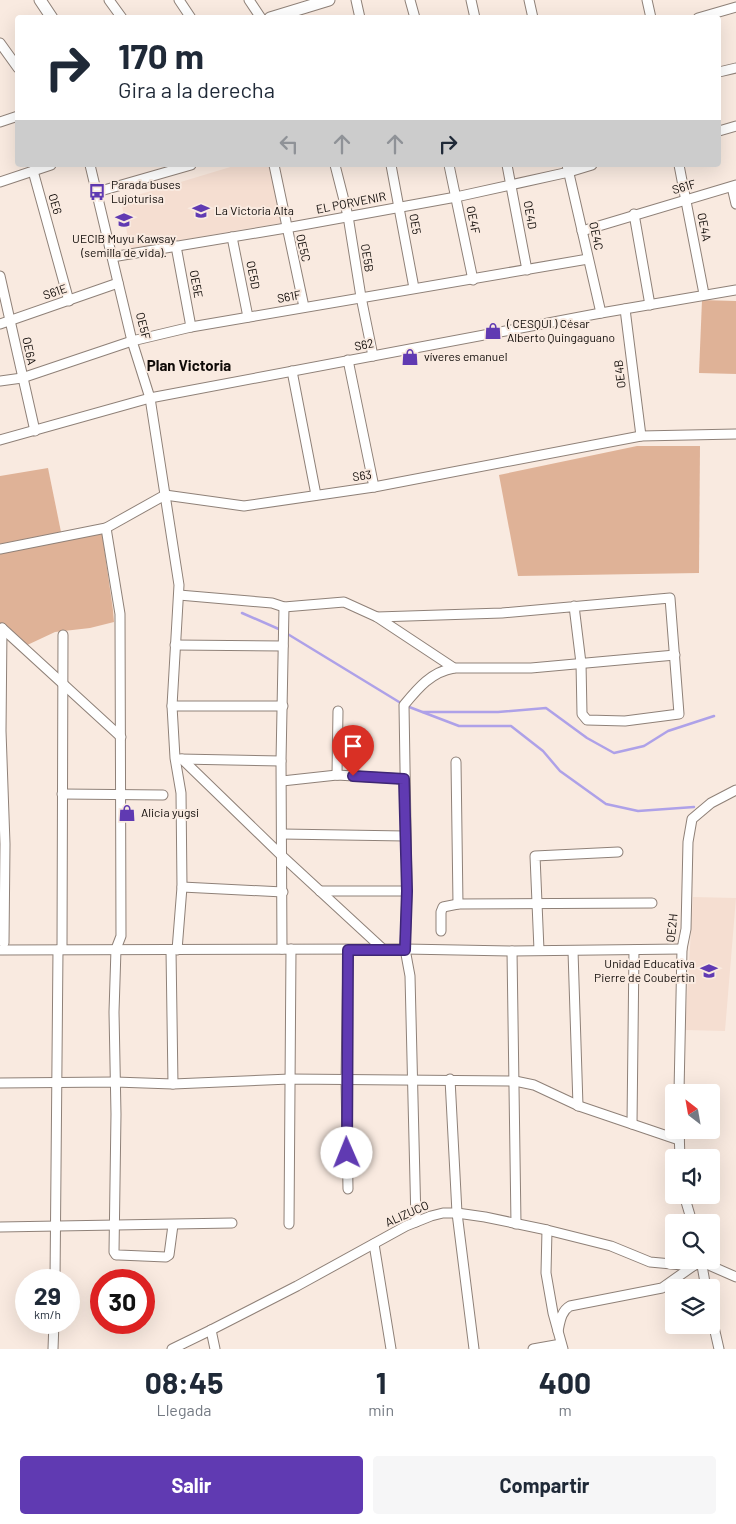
<!DOCTYPE html>
<html lang="es">
<head>
<meta charset="utf-8">
<style>
	:root { --surface:#fff; --page:#f6f6f7; --text:#1f2937; --muted:#747a83; --accent:#603ab2 }
	body { margin:0; font-family:Barlow,sans-serif; background:var(--page); color:var(--text); height:100vh; display:flex; flex-direction:column; font-size:19px; white-space:nowrap }
	* { box-sizing:border-box; margin:0 }
	p { font-size:16px; color:var(--muted) }
	.icon { flex:none; width:28px; height:28px; fill:none; stroke:currentColor; stroke-width:2; stroke-linecap:round; stroke-linejoin:round }
	.map { position:relative; height:1349px; overflow:hidden }
	.side { display:flex; flex-direction:column; background:var(--surface); flex:1 }
	.side>* { flex:none }
	.guide { position:absolute; left:15px; top:15px; width:706px; height:152px; border-radius:5px; box-shadow:0 5px 20px #0002; background:#fff; color:var(--text); overflow:hidden }
	.needle { width:32px; rotate:329deg }
	.controls { position:absolute; left:665px; top:1084px; display:grid; gap:10px }
	.controls a { display:grid; place-items:center; width:55px; height:55px; border-radius:5px; background:var(--surface); box-shadow:0 5px 20px #0002; font-size:25px }
	.speed { position:absolute; left:15px; top:1269px; display:flex; gap:10px; font-size:25px; font-weight:700; text-align:center }
	.speed>* { display:grid; place-content:center; width:65px; height:65px; border-radius:50%; background:var(--surface); box-shadow:0 5px 20px #0002; line-height:1 }
	.speed small { font-size:12px; font-weight:400 }
	.speed .limit { border:8px solid #d22; background:#fff; color:#111 }
	.pin { position:absolute; display:grid; place-items:center; width:42px; height:42px; color:#fff; margin:-51px -21px; border-radius:50% 50% 50% 0; rotate:-45deg; box-shadow:0 0 5px #0007 }
	.pin .icon { rotate:45deg }
	.me { position:absolute; width:55px; margin:-28px; rotate:359deg; stroke-linejoin:round; filter:drop-shadow(0 0 4px #0008) }
	.turn { display:flex; align-items:center; gap:18px; height:105px; padding:0 20px; font-size:22px }
	.turn .icon { width:65px; height:65px; stroke-width:2.5 }
	.turn b { display:block; font-size:35px; line-height:42px }
	.lanes { display:flex; align-items:center; height:48px; padding:0 20px; background:#0003; justify-content:center; gap:25px; direction:ltr }
	.lanes .off { opacity:.35 }
	.eta { display:flex; justify-content:space-evenly; align-items:center; height:85px; text-align:center }
	.eta b { font-size:30px; font-weight:700; line-height:35px }
	.primary-button { display:flex; gap:10px; margin-top:auto; padding:10px 20px }
	.primary-button a { flex:1; height:58px; border-radius:5px; background:var(--accent); color:#fff; font-size:20px; font-weight:700; line-height:58px; text-align:center }
	.primary-button a+a { background:var(--page); color:var(--text) }
	.map>svg:first-child { display:block }
	.built { fill:#f5ded1 }
	.green { fill:#dfb297 }
	.lines { fill:none; stroke-linecap:round; stroke-linejoin:round }
	.stream { stroke:#aea1e8; stroke-width:2.5 }
	.minor-casing { stroke:#8f8178; stroke-width:11 }
	.tertiary-casing { stroke:#8f8178; stroke-width:13 }
	.minor { stroke:#fff; stroke-width:9 }
	.tertiary { stroke:#fff; stroke-width:11 }
	.route-casing { stroke:#3e2674; stroke-width:12 }
	.route { stroke:#603ab2; stroke-width:9 }
	.labels { text-anchor:middle; stroke-width:4; stroke-linejoin:round; paint-order:stroke }
	.poi-label { font-size:12px; fill:#100b08; stroke:#f9eae0; text-anchor:start }
	.street-label { font-size:12px; fill:#100b08; stroke:#f9eae0 }
	.quarter-label { font-size:15px; font-weight:bold; fill:#100b08; stroke:#f9eae0 }
</style>
</head>
<body>
<div class="map">
<svg width="736" height="1349" viewBox="0 0 736 1349">
	<rect width="100%" height="100%" fill="#f9eae0"/>
	<g class="built">
		<path d="M 237,165 L 270,165 L 281,223 L 130,249 L 121,200 Z"/>
		<path d="M 693,897 L 736,898 L 725,1031 L 685,1030 Z"/>
	</g>
	<g class="green">
		<path d="M 702,300 L 736,301 L 736,374 L 699,373 Z"/>
		<path d="M 637,446 L 700,446 L 699,573 L 518,576 L 499,475 Z"/>
		<path d="M 48,468 L 61,532 L 0,544 L 0,476 Z"/>
		<path d="M 102,533 L 113,610 L 114,622 L 90,628 L 55,632 L 23,647 L 0,628 L 0,553 Z"/>
	</g>
	<g class="lines">
		<g class="stream">
			<path d="M 242,613 L 281,630"/>
			<path d="M 286,633 L 404,705 L 459,726 L 511,726 L 543,751 L 560,771 L 606,804 L 638,811 L 694,807"/>
			<path d="M 423,712 L 498,712 L 546,708 L 587,738 L 614,753 L 644,746 L 668,731 L 714,716"/>
		</g>
		<g class="minor-casing">
			<g id="minor">
				<path d="M 109,0 L 122,18"/>
				<path d="M 179,0 L 191,18"/>
				<path d="M 249,0 L 261,18"/>
				<path d="M 356,0 L 360,18"/>
				<path d="M 410,0 L 415,18"/>
				<path d="M 471,0 L 475,18"/>
				<path d="M 529,0 L 533,18"/>
				<path d="M 647,0 L 651,18"/>
				<path d="M 698,18 L 736,7"/>
				<path d="M 0,43 L 18,68"/>
				<path d="M 719,72 L 736,68"/>
				<path d="M 0,122 L 18,116"/>
				<path d="M 719,131 L 736,126"/>
				<path d="M 90,165 L 132,341 L 150,398 L 179,585 L 172,706 L 175,758 L 181,793 L 182,887 L 177,950"/>
				<path d="M 274,165 L 304,307"/>
				<path d="M 335,165 L 348,216 L 361,297 L 373,356"/>
				<path d="M 391,165 L 414,288"/>
				<path d="M 449,165 L 473,280"/>
				<path d="M 507,165 L 527,270"/>
				<path d="M 567,165 L 601,313"/>
				<path d="M 679,165 L 704,294"/>
				<path d="M 33,171 L 69,301"/>
				<path d="M 0,182 L 51,165"/>
				<path d="M 732,187 L 736,204"/>
				<path d="M 97,192 L 191,165"/>
				<path d="M 634,214 L 650,305"/>
				<path d="M 582,231 L 736,185"/>
				<path d="M 232,237 L 248,317"/>
				<path d="M 176,246 L 191,327"/>
				<path d="M 112,257 L 286,228 L 456,197 L 569,172 L 592,165"/>
				<path d="M 0,276 L 35,431"/>
				<path d="M 625,309 L 641,436"/>
				<path d="M 0,324 L 118,283"/>
				<path d="M 348,360 L 374,487"/>
				<path d="M 292,371 L 316,495"/>
				<path d="M 0,381 L 22,378 L 132,341 L 191,327 L 588,259"/>
				<path d="M 0,440 L 150,398 L 601,313 L 736,290"/>
				<path d="M 106,528 L 120,614 L 121,936 L 116,949 L 114,1012 L 116,1114 L 114,1252 L 116,1255 L 119,1255 L 166,1257 L 169,1255 L 173,1225"/>
				<path d="M 0,549 L 106,528 L 165,495 L 244,506 L 374,487 L 641,436 L 736,434"/>
				<path d="M 179,595 L 272,603 L 284,607 L 344,602 L 377,617 L 454,668 L 531,668 L 675,655"/>
				<path d="M 377,617 L 502,613 L 670,598 L 679,714 L 625,721 L 587,720 L 582,714 L 581,663 L 574,606"/>
				<path d="M 2,628 L 1,731 L 5,844 L 4,943"/>
				<path d="M 2,628 L 121,737"/>
				<path d="M 175,645 L 283,646"/>
				<path d="M 172,706 L 283,706"/>
				<path d="M 180,759 L 281,761"/>
				<path d="M 182,759 L 281,855 L 384,950"/>
				<path d="M 456,762 L 458,904"/>
				<path d="M 337,775 L 338,711"/>
				<path d="M 282,781 L 337,775 L 404,779"/>
				<path d="M 62,794 L 163,795"/>
				<path d="M 282,834 L 405,836"/>
				<path d="M 182,887 L 283,892"/>
				<path d="M 320,891 L 407,891"/>
				<path d="M 441,931 L 441,912 L 443,907 L 458,904 L 652,903"/>
				<path d="M 62,949 L 63,635"/>
				<path d="M 282,949 L 281,761 L 284,607"/>
				<path d="M 0,950 L 405,949 L 512,951 L 682,949"/>
				<path d="M 171,950 L 173,1084"/>
				<path d="M 539,950 L 535,856 L 618,852"/>
				<path d="M 512,951 L 516,1224"/>
				<path d="M 573,951 L 578,1106"/>
				<path d="M 450,1079 L 457,1213 L 474,1349"/>
				<path d="M 0,1083 L 115,1082 L 173,1084 L 290,1079 L 515,1081 L 534,1085 L 579,1106 L 679,1140"/>
				<path d="M 679,1092 L 682,949 L 686,929 L 688,842 L 692,819 L 711,803 L 736,790"/>
				<path d="M 632,1124 L 634,950"/>
				<path d="M 679,1130 L 680,1158"/>
				<path d="M 348,1189 L 346,1080 L 348,950"/>
				<path d="M 684,1195 L 692,1222"/>
				<path d="M 416,1222 L 410,976 L 405,949 L 407,891 L 404,705 C 418,688 431,672 454,668"/>
				<path d="M 289,1224 L 291,949"/>
				<path d="M 0,1227 L 232,1223"/>
				<path d="M 547,1230 L 546,1273 L 553,1313 L 563,1349"/>
				<path d="M 374,1244 L 391,1349"/>
				<path d="M 701,1260 L 706,1288"/>
				<path d="M 55,1280 L 58,950"/>
				<path d="M 711,1314 L 719,1349"/>
				<path d="M 211,1330 L 215,1349"/>
				<path d="M 558,1331 C 560,1322 561,1311 570,1306 L 662,1288 L 693,1266"/>
				<path d="M 53,1349 L 54,1322"/>
				<path d="M 172,1349 L 211,1330 L 297,1286 L 406,1226 L 431,1216 L 443,1213 L 457,1213 L 485,1217 L 547,1230 L 611,1246 L 650,1262 L 693,1266 L 702,1262 L 736,1277"/>
				<path d="M 533,1349 L 561,1344"/>
			</g>
		</g>
		<g class="tertiary-casing">
			<g id="tertiary">
				<path d="M 40,0 L 52,18"/>
				<path d="M 270,18 L 329,0"/>
			</g>
		</g>
		<use href="#minor" class="minor"/>
		<use href="#tertiary" class="tertiary"/>
	</g>
	<g class="lines">
		<g class="route-casing">
			<path id="route" d="M 347,1153 L 348,950 L 405,950 L 407,891 L 404,779 L 353,776"/>
		</g>
		<use href="#route" class="route"/>
	</g>
	<defs>
		<g id="bus-bare" transform="scale(1.35)"><path d="M-5-6H5V4H4V6H2V4H-2V6H-4V4H-5ZM-3.5-4V0h7V-4ZM-3.5 1.2v1.5H-2V1.2ZM2 1.2v1.5H3.5V1.2Z" fill="#603ab2" stroke="#f9eae0" stroke-width="2.5" paint-order="stroke"/></g>
		<g id="school-bare" transform="scale(1.35)"><path d="M0-5L7-2L0 1L-7-2ZM-4 1L0 2.5L4 1V4Q0 6-4 4Z" fill="#603ab2" stroke="#f9eae0" stroke-width="2.5" paint-order="stroke"/></g>
		<g id="shop-bare" transform="scale(1.35)"><path d="M-5-2.5h2.3a2.7 3.5 0 0 1 5.4 0H5L5.5 6h-11ZM-1.5-2.5h3a1.5 2.3 0 0 0-3 0Z" fill="#603ab2" stroke="#f9eae0" stroke-width="2.5" paint-order="stroke"/></g>
	</defs>
	<g fill-rule="evenodd">
		<use href="#bus-bare" x="97" y="192"/>
		<use href="#school-bare" x="201" y="211"/>
		<use href="#school-bare" x="124" y="220"/>
		<use href="#shop-bare" x="493" y="331"/>
		<use href="#shop-bare" x="410" y="357"/>
		<use href="#shop-bare" x="127" y="813"/>
		<use href="#school-bare" x="709" y="971"/>
	</g>
	<g class="labels">
		<g class="poi-label">
			<text x="111" y="189">Parada buses<tspan x="111" dy="14">Lujoturisa</tspan></text>
			<text x="215" y="215">La Victoria Alta</text>
			<text x="124" y="243" text-anchor="middle">UECIB Muyu Kawsay<tspan x="124" dy="14">(semilla de vida).</tspan></text>
			<text x="507" y="328">( CESQUI ) César<tspan x="507" dy="14">Alberto Quingaguano</tspan></text>
			<text x="424" y="361">víveres emanuel</text>
			<text x="141" y="817">Alicia yugsi</text>
			<text x="695" y="968" text-anchor="end">Unidad Educativa<tspan x="695" dy="14">Pierre de Coubertin</tspan></text>
		</g>
		<g class="street-label">
			<text transform="translate(684 187) rotate(-16)" y="4">S61F</text>
			<text transform="translate(351 203) rotate(-11)" y="4">EL PORVENIR</text>
			<text transform="translate(55 204) rotate(74)" y="4">OE6</text>
			<text transform="translate(530 215) rotate(80)" y="4">OE4D</text>
			<text transform="translate(473 220) rotate(78)" y="4">OE4F</text>
			<text transform="translate(415 224) rotate(80)" y="4">OE5</text>
			<text transform="translate(704 227) rotate(79)" y="4">OE4A</text>
			<text transform="translate(596 236) rotate(78)" y="4">OE4C</text>
			<text transform="translate(303 248) rotate(77)" y="4">OE5C</text>
			<text transform="translate(367 258) rotate(81)" y="4">OE5B</text>
			<text transform="translate(253 275) rotate(79)" y="4">OE5D</text>
			<text transform="translate(196 284) rotate(79)" y="4">OE5E</text>
			<text transform="translate(55 292) rotate(-19)" y="4">S61E</text>
			<text transform="translate(289 297) rotate(-10)" y="4">S61F</text>
			<text transform="translate(143 326) rotate(76)" y="4">OE5F</text>
			<text transform="translate(364 345) rotate(-11)" y="4">S62</text>
			<text transform="translate(29 351) rotate(78)" y="4">OE6A</text>
			<text transform="translate(620 374) rotate(-97)" y="4">OE4B</text>
			<text transform="translate(362 476) rotate(-8)" y="4">S63</text>
			<text transform="translate(672 928) rotate(-84)" y="4">OE2H</text>
			<text transform="translate(407 1214) rotate(-24)" y="4">ALIZUCO</text>
		</g>
		<g class="quarter-label">
			<text x="189" y="371">Plan Victoria</text>
		</g>
	</g>
</svg>
<div class="controls">
<a><svg class="needle" viewBox="-14 -14 28 28"><path d="M0-13l5 13h-10z" fill="#e53935"/><path d="M0 13l5-13h-10z" fill="#747a83"/></svg></a>
<a><svg class="icon" aria-label="sound" viewBox="0 0 24 24"><path d="M4 9h4l5-4v14l-5-4H4zM17 9q2 3 0 6"/></svg></a>
<a><svg class="icon" aria-label="search" viewBox="0 0 24 24"><circle cx="10" cy="10" r="6"/><path d="M15 15l6 6"/></svg></a>
<a><svg class="icon" aria-label="layers" viewBox="0 0 24 24"><path d="M12 4l9 5-9 5-9-5zM3 14l9 5 9-5"/></svg></a>
</div>
<div class="speed"><div>29<small>km/h</small></div><div class="limit">30</div></div>
<div class="pin" style="left:353px;top:776px;background:#d93025"><svg class="icon" aria-label="arrive" viewBox="0 0 24 24"><path d="M6 21V4h12l-3 4 3 4H6"/></svg></div>
<svg class="me" style="left:347px;top:1153px" viewBox="-20 -20 40 40"><circle r="19" fill="#fff"/><path d="M0-13L10 11 0 6-10 11z" fill="#603ab2"/></svg>
<div class="guide">
<div class="turn"><svg class="icon" aria-label="right" viewBox="0 0 24 24"><path d="M7 20v-9h11M14 6l5 5-5 5"/></svg><div><b>170 m</b>Gira a la derecha</div></div>
<div class="lanes"><svg class="icon off" aria-label="left" viewBox="0 0 24 24"><path d="M17 20v-9H6M10 6l-5 5 5 5"/></svg><svg class="icon off" aria-label="ahead" viewBox="0 0 24 24"><path d="M12 20V5M6 11l6-6 6 6"/></svg><svg class="icon off" aria-label="ahead" viewBox="0 0 24 24"><path d="M12 20V5M6 11l6-6 6 6"/></svg><svg class="icon" aria-label="right" viewBox="0 0 24 24"><path d="M7 20v-9h11M14 6l5 5-5 5"/></svg></div>
</div>
</div>
<section class="side">
<div class="eta">
<div><b>08:45</b><p>Llegada</p></div>
<div><b>1</b><p>min</p></div>
<div><b>400</b><p>m</p></div>
</div>
<div class="primary-button"><a>Salir</a><a>Compartir</a></div>
</section>
</body>
</html>
